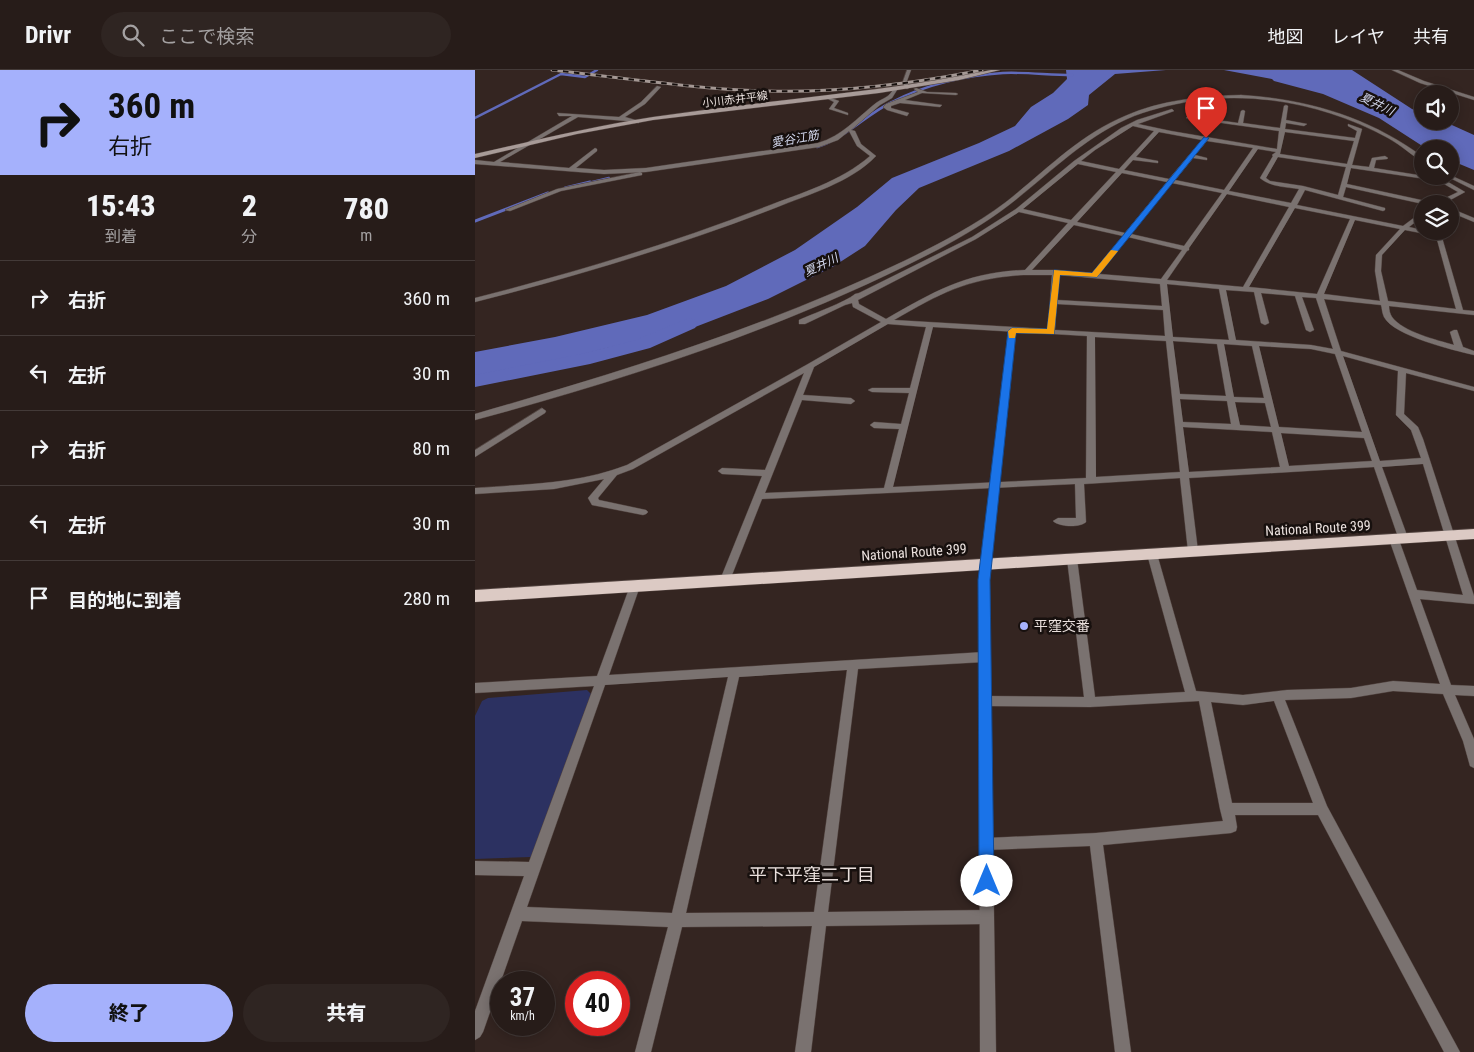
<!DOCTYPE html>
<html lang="ja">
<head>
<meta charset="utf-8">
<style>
	:root { --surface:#271c19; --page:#2f2522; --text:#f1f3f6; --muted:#a4a1a2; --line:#433a38; --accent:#a5b1fc }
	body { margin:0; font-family:"Roboto Condensed","Noto Sans JP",sans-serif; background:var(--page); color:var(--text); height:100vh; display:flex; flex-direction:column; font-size:19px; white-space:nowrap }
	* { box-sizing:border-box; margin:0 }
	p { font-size:16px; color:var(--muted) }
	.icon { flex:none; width:28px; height:28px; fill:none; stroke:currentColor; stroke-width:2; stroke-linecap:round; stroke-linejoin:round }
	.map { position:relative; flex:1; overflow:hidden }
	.panel { display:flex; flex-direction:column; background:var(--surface); width:475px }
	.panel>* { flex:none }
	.top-card { background:#a5b1fc; color:#111; overflow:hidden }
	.tools { position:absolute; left:939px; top:15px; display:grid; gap:10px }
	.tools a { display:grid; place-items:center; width:45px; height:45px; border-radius:50%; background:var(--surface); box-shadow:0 2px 12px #0003,0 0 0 1px var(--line); font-size:25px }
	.speed { position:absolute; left:15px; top:901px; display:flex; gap:10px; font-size:25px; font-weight:700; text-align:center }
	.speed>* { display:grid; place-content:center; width:65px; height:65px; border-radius:50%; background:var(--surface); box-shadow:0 2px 12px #0003,0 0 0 1px var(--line); line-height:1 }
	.speed small { font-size:12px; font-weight:400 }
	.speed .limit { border:8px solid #d22; background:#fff; color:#111 }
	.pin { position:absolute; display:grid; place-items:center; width:42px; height:42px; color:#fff; margin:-51px -21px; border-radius:50% 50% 50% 0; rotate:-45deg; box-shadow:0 0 5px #0007 }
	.pin .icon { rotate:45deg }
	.me { position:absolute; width:55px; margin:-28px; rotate:0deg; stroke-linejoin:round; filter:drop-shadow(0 0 4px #0008) }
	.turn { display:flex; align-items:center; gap:18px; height:105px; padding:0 25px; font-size:22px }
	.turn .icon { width:65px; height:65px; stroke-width:2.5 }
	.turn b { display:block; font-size:35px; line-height:42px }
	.eta { display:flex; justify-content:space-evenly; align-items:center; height:85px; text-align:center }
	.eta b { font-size:30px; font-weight:800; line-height:35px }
	.cta { display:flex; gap:10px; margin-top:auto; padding:10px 25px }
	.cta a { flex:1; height:58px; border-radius:30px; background:var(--accent); color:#111; font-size:20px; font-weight:800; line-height:58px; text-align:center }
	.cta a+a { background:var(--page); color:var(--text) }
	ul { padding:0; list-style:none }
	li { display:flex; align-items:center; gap:15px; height:75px; padding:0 25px; border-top:1px solid var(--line) }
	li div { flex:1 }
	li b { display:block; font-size:19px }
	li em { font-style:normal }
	header { display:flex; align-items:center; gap:30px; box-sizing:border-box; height:70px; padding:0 25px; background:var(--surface); border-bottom:1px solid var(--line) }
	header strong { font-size:24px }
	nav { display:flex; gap:28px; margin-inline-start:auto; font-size:18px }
	.search { width:350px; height:45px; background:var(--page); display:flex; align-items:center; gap:12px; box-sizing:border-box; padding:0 18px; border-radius:28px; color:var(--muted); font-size:19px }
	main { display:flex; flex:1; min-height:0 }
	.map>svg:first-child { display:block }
	.green { fill:#2c3161 }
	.water { fill:#606aba }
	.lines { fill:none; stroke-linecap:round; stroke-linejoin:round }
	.stream-far1 { stroke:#606aba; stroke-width:2.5 }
	.stream { stroke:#606aba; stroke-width:3 }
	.river { fill:#606aba; fill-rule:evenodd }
	.minor-casing { stroke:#51433f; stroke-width:1 }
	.tertiary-casing { stroke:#51433f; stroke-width:1 }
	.secondary-casing { stroke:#51433f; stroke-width:1 }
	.trunk-casing { stroke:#51433f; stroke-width:1 }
	.minor { fill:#7a7270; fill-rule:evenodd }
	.tertiary { fill:#7a7270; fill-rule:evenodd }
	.secondary { fill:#a89b98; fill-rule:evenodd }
	.trunk { fill:#dccac4; fill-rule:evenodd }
	.rail-casing { stroke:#a49894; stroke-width:3 }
	.rail { stroke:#17100e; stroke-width:2; stroke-dasharray:5.5; stroke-linecap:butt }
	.route { fill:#1a73e8; stroke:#114b97 }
	.slow { fill:#f59e0b }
	.poi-dot { fill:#a5b1fc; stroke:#17100e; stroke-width:2 }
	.labels { text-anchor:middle; stroke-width:5; stroke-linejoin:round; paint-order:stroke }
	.far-street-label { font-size:11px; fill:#eae0dd; stroke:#17100e }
	.far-water-label { font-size:12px; font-style:italic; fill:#d3d8ee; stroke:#17100e }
	.street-label { font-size:14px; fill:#eae0dd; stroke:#17100e }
	.poi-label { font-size:14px; fill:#eae0dd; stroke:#17100e; text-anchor:start }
	.near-neighbourhood-label { font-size:18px; fill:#eae0dd; stroke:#17100e }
</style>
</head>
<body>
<header>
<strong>Drivr</strong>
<div class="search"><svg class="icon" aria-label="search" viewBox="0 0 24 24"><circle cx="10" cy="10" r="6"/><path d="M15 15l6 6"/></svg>ここで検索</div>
<nav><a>地図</a><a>レイヤ</a><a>共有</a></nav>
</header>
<main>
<section class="panel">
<div class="top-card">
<div class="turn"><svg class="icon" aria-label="right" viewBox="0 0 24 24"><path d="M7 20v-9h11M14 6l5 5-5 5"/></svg><div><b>360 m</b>右折</div></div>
</div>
<div class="eta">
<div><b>15:43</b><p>到着</p></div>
<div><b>2</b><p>分</p></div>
<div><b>780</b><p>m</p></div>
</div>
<ul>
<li><svg class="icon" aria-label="right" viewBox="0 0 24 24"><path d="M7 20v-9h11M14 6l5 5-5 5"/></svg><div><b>右折</b></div><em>360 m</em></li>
<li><svg class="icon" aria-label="left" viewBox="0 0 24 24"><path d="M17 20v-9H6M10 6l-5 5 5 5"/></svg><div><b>左折</b></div><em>30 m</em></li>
<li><svg class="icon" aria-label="right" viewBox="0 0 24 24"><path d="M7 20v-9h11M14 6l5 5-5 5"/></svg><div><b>右折</b></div><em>80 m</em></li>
<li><svg class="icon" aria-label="left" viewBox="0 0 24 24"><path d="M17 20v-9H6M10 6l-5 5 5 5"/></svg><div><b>左折</b></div><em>30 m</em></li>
<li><svg class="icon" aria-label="arrive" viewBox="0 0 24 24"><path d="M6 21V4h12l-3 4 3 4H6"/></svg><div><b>目的地に到着</b></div><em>280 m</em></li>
</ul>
<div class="cta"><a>終了</a><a>共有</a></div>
</section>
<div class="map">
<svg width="999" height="982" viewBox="0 0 999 982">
	<rect width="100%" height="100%" fill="#342521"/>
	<path class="green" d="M 112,620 L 116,624 L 56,787 L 0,789 L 0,646 L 7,631 L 13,628 Z"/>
	<g class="water">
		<path d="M 591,0 L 691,0 L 640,4 L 614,25 L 613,35 L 593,49 L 534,81 L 444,118 L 421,140 L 390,176 L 359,196 L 293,229 L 202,264 L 132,278 L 0,313 L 0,282 L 80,267 L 172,245 L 251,216 L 320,180 L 382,137 L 417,108 L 504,73 L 540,56 L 556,37 L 578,23 L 592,9 Z"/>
		<path d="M 749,0 L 877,0 L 937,39 L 947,43 L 948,51 L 968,51 L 999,65 L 999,100 L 975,90 L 975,79 L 952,79 L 904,48 L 848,24 L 799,11 L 797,9 Z"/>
	</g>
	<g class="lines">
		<g class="stream-far1">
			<path d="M 0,48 L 86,4 L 110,7 L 122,0"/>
			<path d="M 342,77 C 371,68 390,45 417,32 C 449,15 492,5 528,3 C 551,2 574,5 597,5"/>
			<path d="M 109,114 L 134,108"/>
		</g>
		<g class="stream">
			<path d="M 90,118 L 115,112"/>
			<path d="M 0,151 L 73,123"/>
		</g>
		<path class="river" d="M 214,248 L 220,250 L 223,254 L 220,258 L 175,278 L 115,294 L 0,317 L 0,305 L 106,284 L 161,270 Z"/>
		<g class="minor-casing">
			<g id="minor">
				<path d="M 917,0 L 923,0 L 949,11 L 999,27 L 999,30 L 945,13 Z"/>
				<path d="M 182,16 L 186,17 L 170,34 L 150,47 L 164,51 L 164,53 L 151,51 L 103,47 L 25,92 L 94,98 L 120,78 L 122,79 L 122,81 L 101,98 L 129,100 L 171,98 L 343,73 C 367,66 382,48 401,33 C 408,28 415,27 418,19 L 422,20 L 417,28 L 405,35 L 376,60 L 380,61 L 386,74 L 401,86 C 375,113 334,124 300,138 C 202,176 102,206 0,232 L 0,228 C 98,203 195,174 290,137 C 326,123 365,112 395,86 L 382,76 L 374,61 L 363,70 L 344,77 L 171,102 L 129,104 L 0,94 L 0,90 L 19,92 L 97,46 L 84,46 L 82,43 L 144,47 L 166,32 Z"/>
				<path d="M 441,18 L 452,22 L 481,23 L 483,24 L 481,25 L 447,23 L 430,30 L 467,35 L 465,37 L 425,33 L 416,36 L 416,38 L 434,43 L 432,46 L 412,40 L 408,37 L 411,34 L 443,22 L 439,19 Z"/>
				<path d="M 766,25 C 832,29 894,47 948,87 L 948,92 C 936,85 926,75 913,68 C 854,36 784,21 717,31 C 695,35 672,40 652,49 C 607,69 573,105 534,135 C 512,152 488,166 464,179 C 318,255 159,307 0,350 L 0,344 C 146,302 291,257 429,191 C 464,174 499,156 531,132 C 569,102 604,65 650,46 C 686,30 727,26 766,25 Z"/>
				<path d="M 353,27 L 364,31 L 359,38 L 373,43 L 373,45 L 354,39 L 359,32 L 353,29 Z"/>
				<path d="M 811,35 L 813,36 L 811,50 L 832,54 L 829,56 L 811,53 L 810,59 L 880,68 L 882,61 L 873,56 L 873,54 L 887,59 L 877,95 L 894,97 L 897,88 L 910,86 L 913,88 L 912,89 L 901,90 L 899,98 L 968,109 L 990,122 L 968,134 L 948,134 L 871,117 L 868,127 L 910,138 L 910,140 L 908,141 L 830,120 L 822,135 L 928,156 L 948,141 L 948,146 L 934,157 L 948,160 L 948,161 L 966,164 L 988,240 L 999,241 L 999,245 L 914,236 C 914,240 915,244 917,247 C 928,262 962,270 979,275 L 975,262 L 979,260 L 982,260 L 988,277 L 999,281 L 999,285 C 978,280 919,266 909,247 C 907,243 907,238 906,235 L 849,229 L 866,281 L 999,317 L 999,321 L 931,303 L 929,344 L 943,357 L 948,369 L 999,526 L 999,534 L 945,529 L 976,615 L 999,616 L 999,626 L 980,625 L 999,669 L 999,698 L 995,696 L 988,671 L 968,624 L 918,621 L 876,628 L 810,630 L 852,736 L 985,982 L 969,982 L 843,745 L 760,745 L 762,757 L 761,761 L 756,763 L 628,775 L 656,982 L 640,982 L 615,776 L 512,780 L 507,779 L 505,774 L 507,769 L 512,768 L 621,763 L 748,751 L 745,739 L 724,631 L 615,637 L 510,636 L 506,635 L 504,631 L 506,627 L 510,626 L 609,627 L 592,489 L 593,486 L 601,486 L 602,489 L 620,627 L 710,622 L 672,484 L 677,480 L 682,484 L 721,621 L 768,625 L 812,620 L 876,618 L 918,611 L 965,614 L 914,469 L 919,465 L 923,467 L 899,397 L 714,408 L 723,481 L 718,485 L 713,481 L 705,408 L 609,414 L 611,452 C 605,458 584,457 578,451 L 583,448 L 601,448 L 600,414 L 287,429 L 255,510 L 254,513 L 246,513 L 245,510 L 287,406 L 247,404 L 243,401 L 247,398 L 290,400 L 329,303 L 158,399 L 142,405 L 123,428 L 124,430 L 171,440 L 173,442 L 171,444 L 168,445 L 117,435 L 113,428 L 129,409 L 79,419 L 0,424 L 0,418 C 52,414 103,414 152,395 L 333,294 L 406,252 L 378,237 L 377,233 L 370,235 L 330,254 L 324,254 L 324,250 C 337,244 371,232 380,224 L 384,223 L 497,167 L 541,139 L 599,91 L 646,58 L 662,50 L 697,39 L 699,41 L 663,54 L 696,61 L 802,79 L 804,61 L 711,48 L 714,46 L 763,53 L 766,41 L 768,40 L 770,41 L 768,53 L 805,58 L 809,36 ZM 658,56 L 679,61 L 644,99 L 606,91 L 620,80 ZM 684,62 L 727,70 L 694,109 L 649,100 L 658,90 L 683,93 L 683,91 L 661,87 ZM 810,62 L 879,71 L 872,94 L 805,84 ZM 732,71 L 778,78 L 749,120 L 700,110 L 718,88 L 732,90 L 732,88 L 720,85 ZM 783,79 L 801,82 L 797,85 L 798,86 L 785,108 C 795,117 812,117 824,119 L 816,133 L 754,121 ZM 803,87 L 871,97 L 863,125 L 828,116 L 795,111 L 791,108 ZM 603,94 L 641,102 L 596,150 L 548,139 ZM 876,98 L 964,111 L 983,122 L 960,133 L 872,114 ZM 647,103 L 692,112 L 650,163 L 602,152 ZM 697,113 L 747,123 L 709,176 L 656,164 ZM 752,124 L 814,137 L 768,217 L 692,210 L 712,181 L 714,180 L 714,178 ZM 820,138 L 875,149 L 842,224 L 774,217 ZM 544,142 L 593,153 L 550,200 C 492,202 460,221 411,249 L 384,234 L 383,230 L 501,169 ZM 880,150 L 925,159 L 901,185 L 900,201 L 905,231 L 849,224 ZM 599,155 L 648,166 L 617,203 L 581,200 L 557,200 ZM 930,160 L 961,166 L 981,239 L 913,231 L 906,201 L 907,185 ZM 653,167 L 707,180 L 686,209 L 624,204 ZM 547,205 L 577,205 L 573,259 L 419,250 C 466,223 491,209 547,205 ZM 584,205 L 685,214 L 687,236 L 582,230 ZM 692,214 L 744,219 L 754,270 L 698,267 ZM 751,220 L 779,222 L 786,253 L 790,255 L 794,253 L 786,223 L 820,226 L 831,260 L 835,262 L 839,260 L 827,227 L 841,228 L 858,279 L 836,275 L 761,270 ZM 582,234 L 688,240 L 690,266 L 580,260 ZM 413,254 L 451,257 L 435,318 L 397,318 L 393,320 L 397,322 L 434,323 L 426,354 L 399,352 L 395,355 L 399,358 L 424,359 L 409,418 L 290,423 L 327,330 L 376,334 L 380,331 L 376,328 L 328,325 L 339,297 ZM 458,257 L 612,266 L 611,408 L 418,417 ZM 620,267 L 691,271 L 705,402 L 621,407 ZM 698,271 L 742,274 L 751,326 L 705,324 ZM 749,274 L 777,276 L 789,328 L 759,327 ZM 784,276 L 836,279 L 860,284 L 887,362 L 804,357 ZM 868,286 L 923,301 L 921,345 L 936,360 L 946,388 L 905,391 ZM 705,329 L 752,331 L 756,354 L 708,352 ZM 760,332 L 790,333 L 796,357 L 765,355 ZM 708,357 L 797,362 L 805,397 L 714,402 ZM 806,363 L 889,368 L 897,391 L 814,396 ZM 948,394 L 988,525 L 942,520 L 924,470 L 928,472 L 933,468 L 907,397 ZM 799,631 L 838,733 L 757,733 L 736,632 L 768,635 Z"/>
				<path d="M 165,102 L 167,103 L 167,105 L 86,121 L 35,141 L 30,140 L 82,119 Z"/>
				<path d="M 975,105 L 999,116 L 999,120 L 971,106 L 975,106 Z"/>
				<path d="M 975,138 L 999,148 L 999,152 L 975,142 Z"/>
				<path d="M 67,338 L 71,341 L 70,343 L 0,387 L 0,380 Z"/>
				<path d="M 160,512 L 164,513 L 165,516 L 134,605 L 509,582 L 513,584 L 515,587 L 513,590 L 509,592 L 383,599 L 353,842 L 511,840 L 516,842 L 518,847 L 516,852 L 511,854 L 351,856 L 336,982 L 320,982 L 337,856 L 207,857 L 176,982 L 160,982 L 193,857 L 47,851 L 8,962 L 5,967 L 0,970 L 0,941 L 49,806 L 0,805 L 0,791 L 54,792 L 119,616 L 0,623 L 0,613 L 122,606 L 155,516 L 156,513 ZM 372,600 L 339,842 L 211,843 L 264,607 ZM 253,607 L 197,843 L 52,837 L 130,615 Z"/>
			</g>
		</g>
		<g class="tertiary-casing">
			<g id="tertiary">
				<path d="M 432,0 L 436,0 L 432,11 L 434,18 L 432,19 L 430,18 L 428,11 Z"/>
				<path d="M 534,259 L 540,259 L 541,261 L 514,510 L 521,982 L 505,982 L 504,510 Z"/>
			</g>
		</g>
		<g class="secondary-casing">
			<path id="secondary" d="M 516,0 L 525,0 L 484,10 L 404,23 L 178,50 L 102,64 L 0,88 L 0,84 C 59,71 118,56 178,47 C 291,30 405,23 516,0 Z"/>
		</g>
		<g class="trunk-casing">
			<path id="trunk" d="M 999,459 L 999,469 L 0,532 L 0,520 Z"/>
		</g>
		<use href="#minor" class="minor"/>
		<use href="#tertiary" class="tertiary"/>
		<use href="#secondary" class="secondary"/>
		<use href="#trunk" class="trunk"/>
		<g class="rail-casing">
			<path id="rail" d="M 77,0 C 149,8 220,19 292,21 C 365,23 436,14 507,0"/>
		</g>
		<use href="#rail" class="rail"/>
	</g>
	<path class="route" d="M 729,67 L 734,68 L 622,207 L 585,205 L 579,264 L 541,263 L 515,510 L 519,811 L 517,816 L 512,818 L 506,816 L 504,811 L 503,510 L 533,261 L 537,258 L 572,259 L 579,200 L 617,203 Z"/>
	<path class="slow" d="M 636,180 L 643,181 L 622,207 L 585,205 L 579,264 L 541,263 L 540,268 L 534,268 L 533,261 L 537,258 L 572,259 L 579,200 L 617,203 Z"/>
	<circle class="poi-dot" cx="549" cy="556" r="5"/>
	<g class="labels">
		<g class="far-street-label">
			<text transform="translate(260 29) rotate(-7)" y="4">小川赤井平線</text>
		</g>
		<g class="far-water-label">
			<text transform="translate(902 34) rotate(26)" y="4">夏井川</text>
			<text transform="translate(320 69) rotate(-10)" y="4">愛谷江筋</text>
			<text transform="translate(346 195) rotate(-26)" y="4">夏井川</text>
		</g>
		<g class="street-label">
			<text transform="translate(843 458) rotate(-3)" y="5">National Route 399</text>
			<text transform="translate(439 482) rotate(-4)" y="5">National Route 399</text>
		</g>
		<g class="poi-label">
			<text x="559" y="561">平窪交番</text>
		</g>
		<g class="near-neighbourhood-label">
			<text x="337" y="811">平下平窪二丁目</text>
		</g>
	</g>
</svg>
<div class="tools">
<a><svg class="icon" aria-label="sound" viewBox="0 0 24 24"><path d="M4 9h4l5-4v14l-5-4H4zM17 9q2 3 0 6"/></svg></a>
<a><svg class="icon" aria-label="search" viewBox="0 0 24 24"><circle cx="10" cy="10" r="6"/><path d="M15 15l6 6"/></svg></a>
<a><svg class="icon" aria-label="layers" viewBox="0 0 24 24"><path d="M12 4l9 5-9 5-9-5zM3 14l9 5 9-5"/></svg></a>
</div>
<div class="speed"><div>37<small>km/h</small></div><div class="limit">40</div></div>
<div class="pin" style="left:731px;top:68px;background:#d93025"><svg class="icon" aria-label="arrive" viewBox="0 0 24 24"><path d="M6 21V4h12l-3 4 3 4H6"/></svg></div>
<svg class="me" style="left:512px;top:811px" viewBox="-20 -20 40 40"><circle r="19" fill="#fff"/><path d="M0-13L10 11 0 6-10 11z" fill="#1a73e8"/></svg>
</div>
</main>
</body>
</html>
